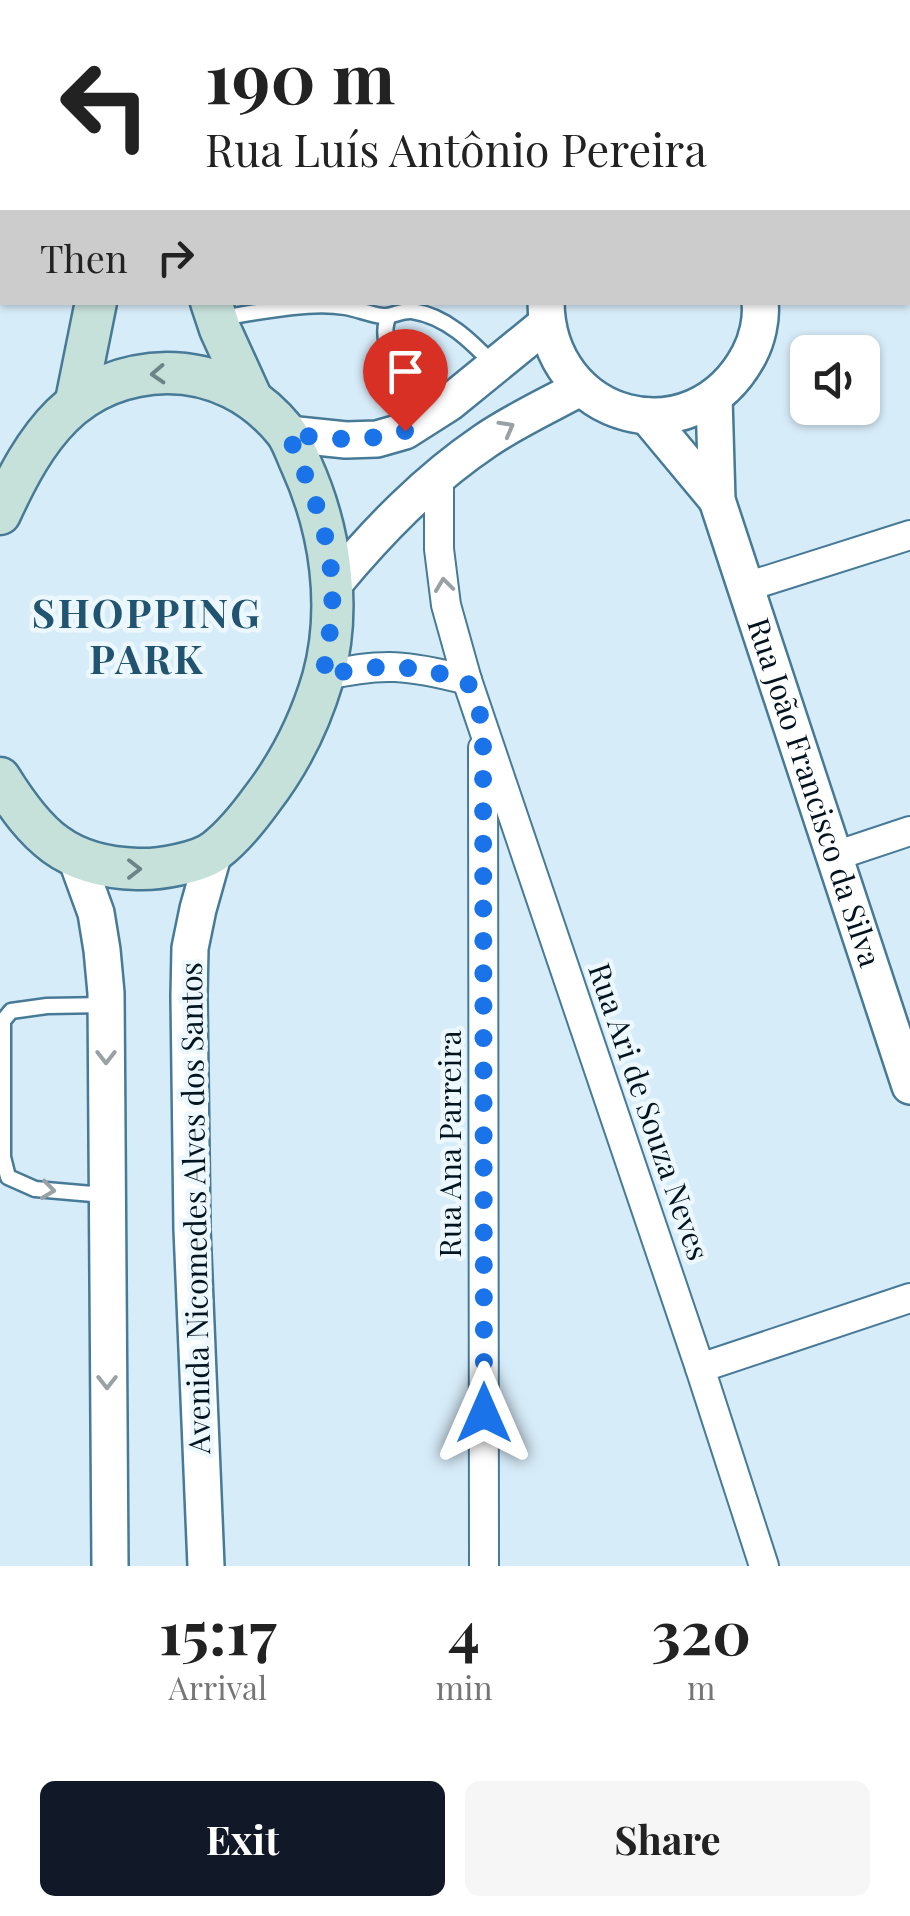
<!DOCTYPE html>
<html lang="en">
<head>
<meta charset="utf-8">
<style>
	:root { --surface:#fff; --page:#f6f6f6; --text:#222; --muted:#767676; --accent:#111827 }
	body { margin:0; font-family:"Playfair Display",serif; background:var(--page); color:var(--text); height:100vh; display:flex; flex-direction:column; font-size:38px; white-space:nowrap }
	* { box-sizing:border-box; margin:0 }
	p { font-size:32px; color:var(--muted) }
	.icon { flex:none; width:55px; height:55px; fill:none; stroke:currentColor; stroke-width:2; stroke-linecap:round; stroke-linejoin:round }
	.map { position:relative; height:1566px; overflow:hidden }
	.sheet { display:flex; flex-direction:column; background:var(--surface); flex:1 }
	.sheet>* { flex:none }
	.guide { position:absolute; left:0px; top:0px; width:910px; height:305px; box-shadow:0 2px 8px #0004; background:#fff; color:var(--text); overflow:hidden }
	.controls { position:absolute; left:790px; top:335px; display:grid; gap:20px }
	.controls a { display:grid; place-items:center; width:90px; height:90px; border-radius:15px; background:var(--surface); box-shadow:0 2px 8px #0004; font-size:50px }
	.pin { position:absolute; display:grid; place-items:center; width:85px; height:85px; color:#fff; margin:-102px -42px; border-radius:50% 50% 50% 0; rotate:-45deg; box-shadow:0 0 10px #0007 }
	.pin .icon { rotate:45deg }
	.me { position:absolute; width:110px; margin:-55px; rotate:0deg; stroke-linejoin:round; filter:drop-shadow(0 0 8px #0008) }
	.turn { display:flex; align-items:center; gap:35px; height:210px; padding:0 40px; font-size:45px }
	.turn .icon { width:130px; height:130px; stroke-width:2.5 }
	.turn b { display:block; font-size:70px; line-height:85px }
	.then { display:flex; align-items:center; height:95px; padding:0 40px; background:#0003; gap:20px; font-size:38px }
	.eta { display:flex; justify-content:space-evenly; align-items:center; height:170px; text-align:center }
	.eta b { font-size:60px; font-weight:700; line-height:70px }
	.cta { display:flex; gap:20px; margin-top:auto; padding:20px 40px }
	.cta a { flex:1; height:115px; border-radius:15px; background:var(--accent); color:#fff; font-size:40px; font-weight:700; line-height:115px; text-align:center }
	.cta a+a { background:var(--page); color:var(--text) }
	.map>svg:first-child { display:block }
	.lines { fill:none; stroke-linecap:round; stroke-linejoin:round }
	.service-casing { stroke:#477a97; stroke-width:19 }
	.minor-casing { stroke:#477a97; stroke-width:32 }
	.tertiary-casing { stroke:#477a97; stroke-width:40 }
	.secondary-casing { stroke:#477a97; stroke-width:45 }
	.service { stroke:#fff; stroke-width:14 }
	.minor { stroke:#fff; stroke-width:28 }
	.tertiary { stroke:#fff; stroke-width:35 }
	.secondary { stroke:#c6e0da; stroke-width:40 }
	.oneway { stroke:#6d8486 }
	.oneway2 { stroke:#99a1a5 }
	.route { stroke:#1a73e8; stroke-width:18; stroke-dasharray:0 32.4 }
	.labels { text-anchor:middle; stroke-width:9; stroke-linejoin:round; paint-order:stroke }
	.street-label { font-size:30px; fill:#01141f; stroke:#edf7fe }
	.district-label { font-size:40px; font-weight:bold; letter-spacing:2.5px; fill:#215470; stroke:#edf7fe }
</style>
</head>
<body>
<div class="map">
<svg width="910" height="1566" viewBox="0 0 910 1566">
	<rect width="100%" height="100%" fill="#d7ecf9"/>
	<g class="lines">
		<g class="service-casing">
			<g id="service">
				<path d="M 388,317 C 375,353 412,384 434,409"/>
				<path d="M 222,318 C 258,312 309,301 345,307 C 357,309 369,314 382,316 C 392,317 401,310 412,311 C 446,316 471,341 494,365"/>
				<path d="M 104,1195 L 35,1189 L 8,1177 L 3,1157 L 3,1021 L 11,1011 L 47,1006 L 105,1005"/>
			</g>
		</g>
		<g class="minor-casing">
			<g id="minor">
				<path d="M 547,0 L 548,2"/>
				<path d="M 852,0 L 853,2"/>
				<path d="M 908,167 L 910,175"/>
				<path d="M 908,231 L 910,230"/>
				<path d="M 439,476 L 439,549 L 446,605 L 467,680 L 700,1368 L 764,1566"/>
				<path d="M 746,587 L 910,535"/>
				<path d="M 323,676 C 383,662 408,665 467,680"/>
				<path d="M 483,748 L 484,1566"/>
				<path d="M 835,856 L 910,831"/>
				<path d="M 700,1368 L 910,1298"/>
			</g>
		</g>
		<g class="tertiary-casing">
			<g id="tertiary">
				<path d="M 546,302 C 547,421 693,460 749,355 C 757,340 762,319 760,302"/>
				<path id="s1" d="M 714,398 L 717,500 L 910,1086"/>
				<path d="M 647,416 L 717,500"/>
				<path d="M 288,434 L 346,440 L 377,439 L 405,431 L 449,403 L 546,324"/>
				<path d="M 333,585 C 378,531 426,481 485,441 C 514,421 549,405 580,388"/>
				<path d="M 76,858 L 96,913 L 102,950 L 106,993 L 110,1566"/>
				<path d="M 206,1566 L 192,1229 L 189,996 L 190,948 L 198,909 L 214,852"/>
			</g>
		</g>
		<g class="secondary-casing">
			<g id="secondary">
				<path d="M 103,0 L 103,2"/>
				<path d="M 201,2 L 201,0"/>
				<path d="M 211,302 L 220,329 L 251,397"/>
				<path d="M 76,401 L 96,302"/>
				<path d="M 0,514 C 35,438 74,375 167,373 C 214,373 255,394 285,431 C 292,440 296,453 301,464 C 331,530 342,608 323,678 C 310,722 289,764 262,799 C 249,817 234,836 216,850 C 200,863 158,870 137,869 C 66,867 36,836 0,778"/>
			</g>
		</g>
		<use href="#service" class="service"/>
		<use href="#minor" class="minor"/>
		<use href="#tertiary" class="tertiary"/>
		<use href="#secondary" class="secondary"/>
	</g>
	<defs><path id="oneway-chevron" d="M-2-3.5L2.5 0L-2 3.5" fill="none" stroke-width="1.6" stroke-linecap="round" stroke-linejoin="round" transform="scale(2.5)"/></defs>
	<g class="oneway">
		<use href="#oneway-chevron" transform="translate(158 374) rotate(177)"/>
		<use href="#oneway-chevron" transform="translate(134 869)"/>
	</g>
	<g class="oneway2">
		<use href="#oneway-chevron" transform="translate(507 428) rotate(-29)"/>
		<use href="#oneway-chevron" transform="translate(444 585) rotate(-97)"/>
		<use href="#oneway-chevron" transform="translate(106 1057) rotate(90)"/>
		<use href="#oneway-chevron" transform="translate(48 1190) rotate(7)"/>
		<use href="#oneway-chevron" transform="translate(107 1382) rotate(90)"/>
	</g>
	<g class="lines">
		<path class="route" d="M 405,431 C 361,443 333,439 288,434 C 309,482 329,530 332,583 C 334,613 328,646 323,676 C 383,662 408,665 467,680 L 483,723 L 484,1413"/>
	</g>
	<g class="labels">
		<g class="street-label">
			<text dy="10" stroke="none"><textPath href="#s1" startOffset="410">Rua João Francisco da Silva</textPath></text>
			<text transform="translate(648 1112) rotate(71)" y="10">Rua Ari de Souza Neves</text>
			<text transform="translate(451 1144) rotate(-90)" y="10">Rua Ana Parreira</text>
			<text transform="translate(196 1208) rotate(-91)" y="10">Avenida Nicomedes Alves dos Santos</text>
		</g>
		<g class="district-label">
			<text x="147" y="628">SHOPPING<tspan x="147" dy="46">PARK</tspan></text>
		</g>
	</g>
</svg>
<div class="controls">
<a><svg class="icon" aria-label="sound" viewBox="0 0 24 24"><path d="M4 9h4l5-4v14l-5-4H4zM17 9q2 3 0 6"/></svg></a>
</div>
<div class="pin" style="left:405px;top:431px;background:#d93025"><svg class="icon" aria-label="arrive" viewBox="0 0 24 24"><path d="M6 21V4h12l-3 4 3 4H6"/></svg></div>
<svg class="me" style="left:484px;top:1413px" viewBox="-20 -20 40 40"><path d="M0-17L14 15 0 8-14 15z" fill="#1a73e8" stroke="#fff" stroke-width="4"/></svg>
<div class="guide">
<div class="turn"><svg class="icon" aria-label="left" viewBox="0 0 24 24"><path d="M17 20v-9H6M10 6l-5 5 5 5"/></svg><div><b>190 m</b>Rua Luís Antônio Pereira</div></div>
<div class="then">Then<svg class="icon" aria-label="right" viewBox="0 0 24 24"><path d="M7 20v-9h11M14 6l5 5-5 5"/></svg></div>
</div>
</div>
<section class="sheet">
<div class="eta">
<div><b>15:17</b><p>Arrival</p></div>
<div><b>4</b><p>min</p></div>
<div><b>320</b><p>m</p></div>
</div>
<div class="cta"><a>Exit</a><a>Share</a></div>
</section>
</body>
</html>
